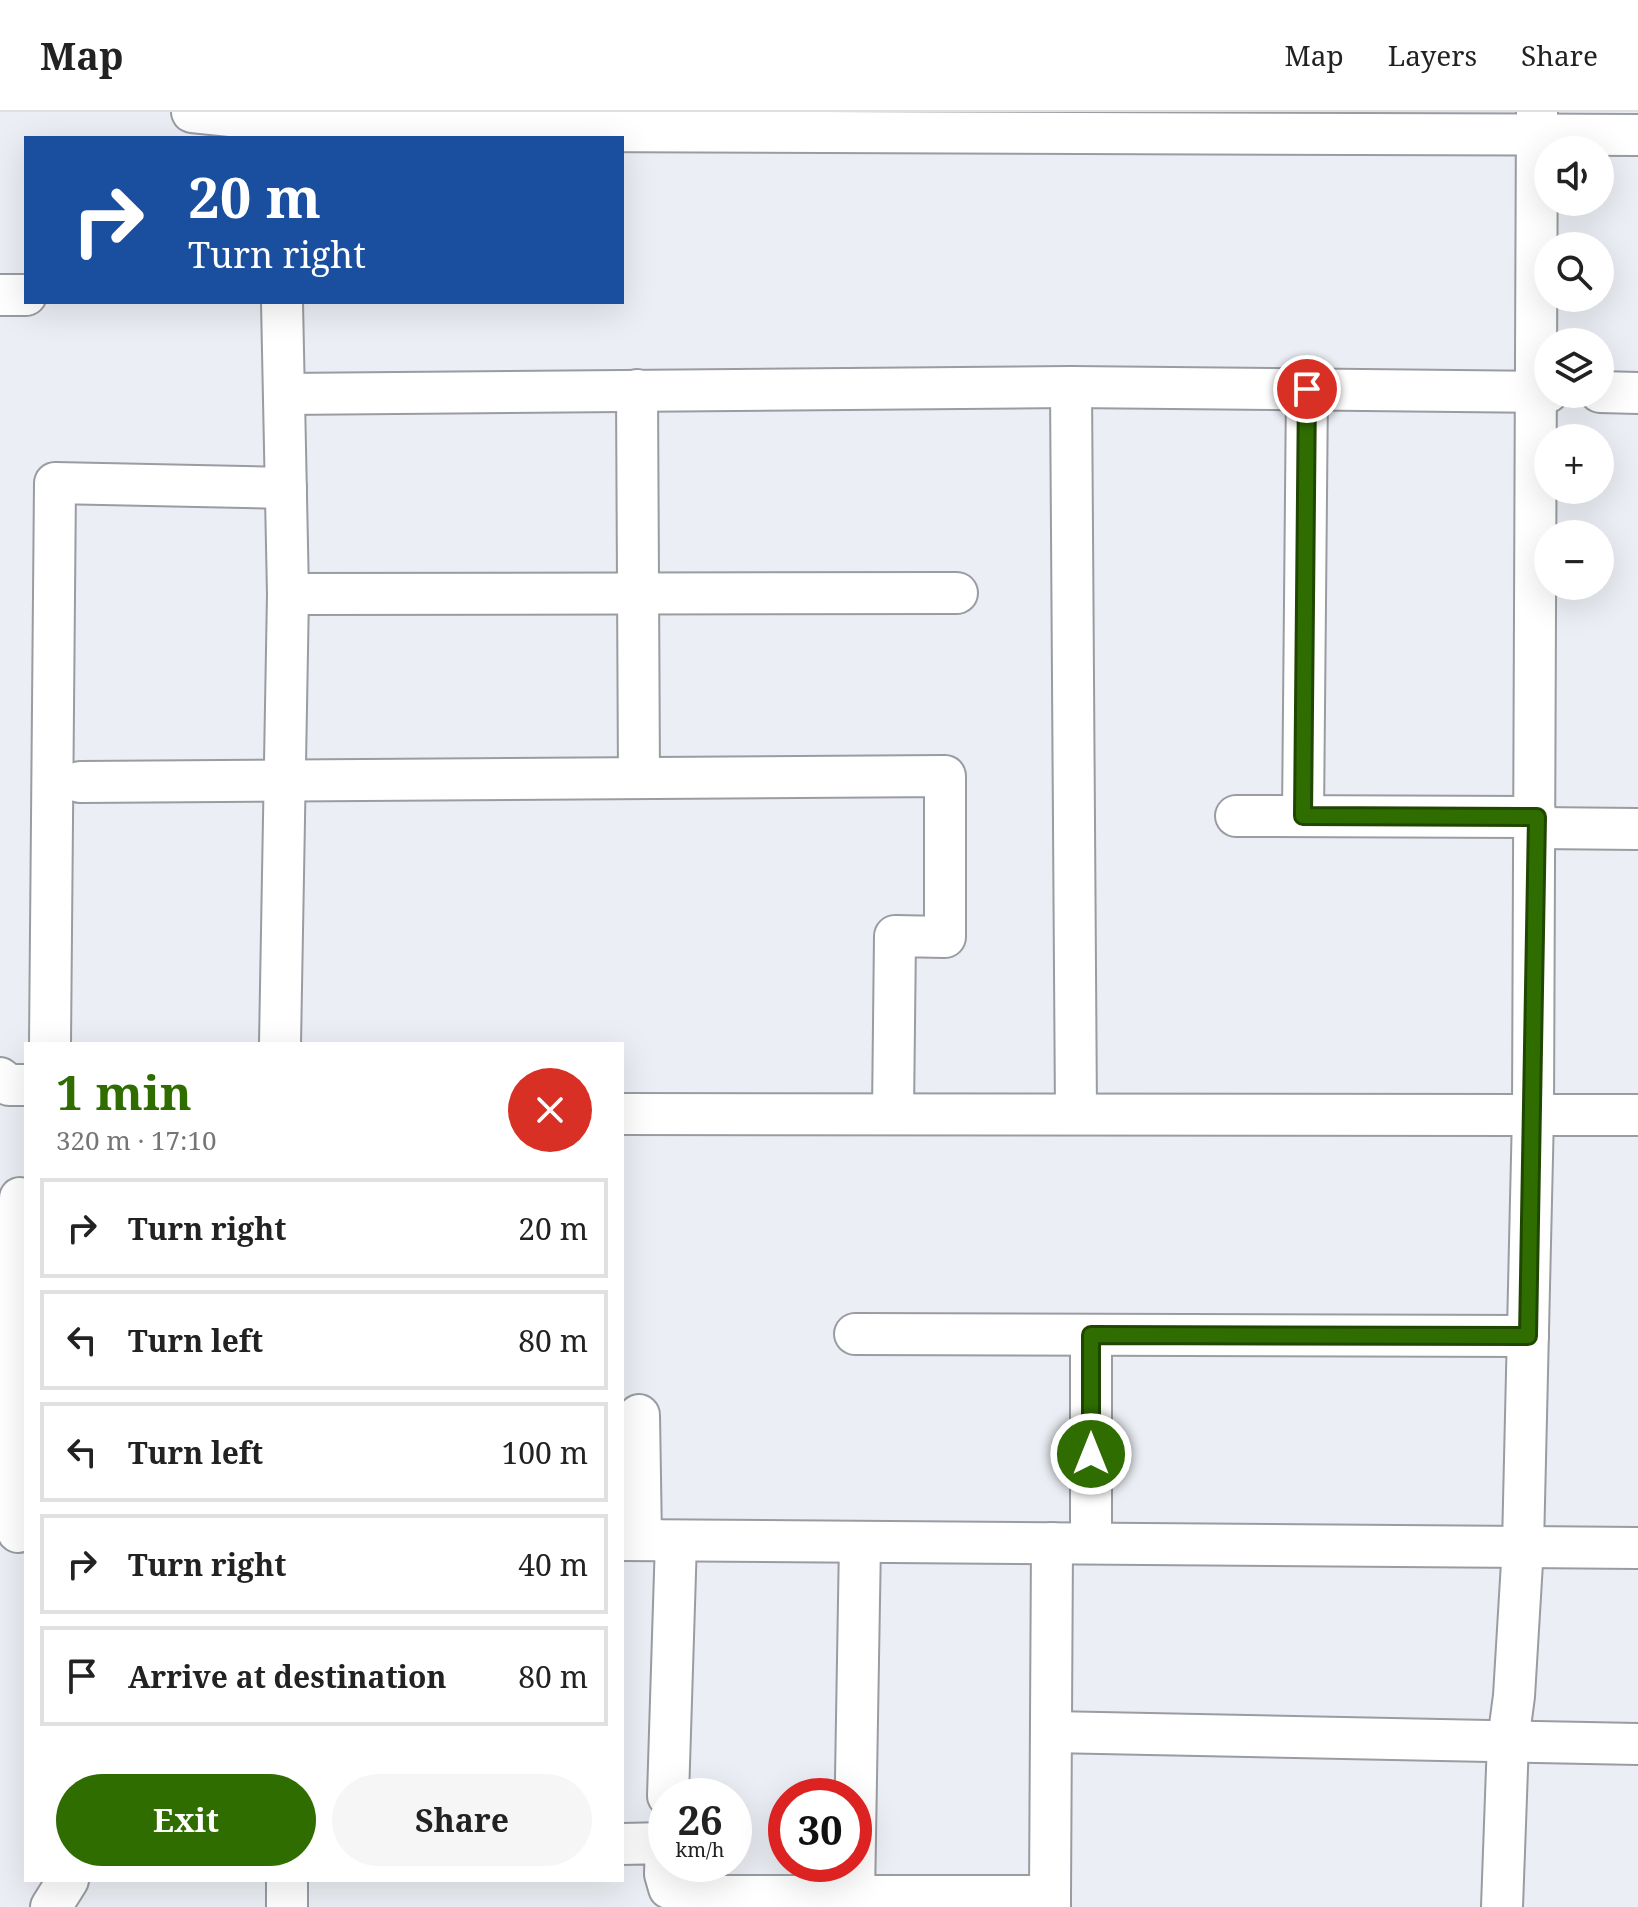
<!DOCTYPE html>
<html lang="en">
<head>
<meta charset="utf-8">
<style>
	:root { --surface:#fff; --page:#f6f6f6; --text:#222; --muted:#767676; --line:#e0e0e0; --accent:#2f6d00 }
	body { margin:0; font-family:"Noto Serif",serif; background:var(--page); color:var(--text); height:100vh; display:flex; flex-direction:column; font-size:30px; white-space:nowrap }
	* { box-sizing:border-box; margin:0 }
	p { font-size:26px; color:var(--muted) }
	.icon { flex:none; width:44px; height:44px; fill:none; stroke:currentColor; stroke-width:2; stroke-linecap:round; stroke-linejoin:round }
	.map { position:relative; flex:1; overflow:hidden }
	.drawer { position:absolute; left:24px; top:930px; width:600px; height:840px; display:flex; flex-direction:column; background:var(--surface); border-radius:0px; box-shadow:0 8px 32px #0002 }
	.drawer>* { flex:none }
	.banner { position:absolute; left:24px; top:24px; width:600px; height:168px; border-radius:0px; box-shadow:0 8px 32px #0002; background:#1a4fa0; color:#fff; overflow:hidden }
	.buttons { position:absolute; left:1534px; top:24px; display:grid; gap:16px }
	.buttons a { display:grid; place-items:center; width:80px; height:80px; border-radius:50%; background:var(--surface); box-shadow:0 8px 32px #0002; font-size:40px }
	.speed { position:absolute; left:648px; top:1666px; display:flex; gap:16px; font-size:40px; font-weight:700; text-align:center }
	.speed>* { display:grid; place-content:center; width:104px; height:104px; border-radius:50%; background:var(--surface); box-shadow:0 8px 32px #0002; line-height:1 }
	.speed small { font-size:20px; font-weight:400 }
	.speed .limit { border:12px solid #d22; background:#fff; color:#111 }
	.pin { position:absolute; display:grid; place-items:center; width:68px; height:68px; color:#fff; margin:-34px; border:4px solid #fff; border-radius:50%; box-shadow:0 2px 8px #0007 }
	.me { position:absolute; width:88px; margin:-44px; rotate:0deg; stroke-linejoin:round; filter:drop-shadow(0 0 6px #0008) }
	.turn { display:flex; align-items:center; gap:28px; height:168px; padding:0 32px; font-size:36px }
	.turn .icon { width:104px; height:104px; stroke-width:2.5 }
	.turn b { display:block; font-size:56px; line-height:68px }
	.round { display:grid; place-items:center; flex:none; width:84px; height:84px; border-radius:42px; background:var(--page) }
	.summary { display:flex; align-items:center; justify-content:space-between; height:136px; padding:0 32px }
	h1 { font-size:48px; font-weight:700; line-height:60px; color:var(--accent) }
	.button { display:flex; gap:16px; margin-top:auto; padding:16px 32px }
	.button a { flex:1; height:92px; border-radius:48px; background:var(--accent); color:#fff; font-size:32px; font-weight:700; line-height:92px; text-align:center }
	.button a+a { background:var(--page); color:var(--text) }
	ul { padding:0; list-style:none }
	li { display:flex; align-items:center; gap:24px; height:100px; margin:0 16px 12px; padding:0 16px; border:4px solid var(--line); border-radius:0px }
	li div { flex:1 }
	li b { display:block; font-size:30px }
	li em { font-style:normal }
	header { display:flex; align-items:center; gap:48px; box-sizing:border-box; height:112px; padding:0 40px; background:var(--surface); border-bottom:2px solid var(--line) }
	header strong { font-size:38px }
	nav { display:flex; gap:44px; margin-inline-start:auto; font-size:28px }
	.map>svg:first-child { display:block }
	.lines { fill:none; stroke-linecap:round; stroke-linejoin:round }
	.minor-casing { stroke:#999ca1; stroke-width:44 }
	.minor { stroke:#fff; stroke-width:40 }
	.route-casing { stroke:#1f4700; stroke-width:20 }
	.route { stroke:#2f6d00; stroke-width:14 }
</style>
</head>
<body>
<header>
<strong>Map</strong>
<nav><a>Map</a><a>Layers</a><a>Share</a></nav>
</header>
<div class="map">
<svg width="1638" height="1795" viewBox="0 0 1638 1795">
	<rect width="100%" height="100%" fill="#ebeef4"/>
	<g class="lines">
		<g class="minor-casing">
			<g id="minor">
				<path d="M 192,0 L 231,4 L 277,18 L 1638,23"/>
				<path d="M 0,183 L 26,183"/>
				<path d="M 1071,275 L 1076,1002"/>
				<path d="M 637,278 L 639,665"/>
				<path d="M 1600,280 L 1638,281"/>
				<path d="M 284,282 L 1071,275 L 1548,280"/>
				<path d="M 288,482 L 957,481"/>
				<path d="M 80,670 L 945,664 L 945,825 L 895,824 L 893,1001"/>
				<path d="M 1236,704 L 1537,705"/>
				<path d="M 1303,704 L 1307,277"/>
				<path d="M 1537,716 L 1638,717"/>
				<path d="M 50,932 L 55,371 L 286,376"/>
				<path d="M 280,932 L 288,482 L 282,190"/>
				<path d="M 0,966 L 9,973 L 26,973"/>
				<path d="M 622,1002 L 1638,1003"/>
				<path d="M 855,1222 L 1528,1224"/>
				<path d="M 639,1303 L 641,1428"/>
				<path d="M 18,1420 L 20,1086"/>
				<path d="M 622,1428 L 1638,1436"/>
				<path d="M 1091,1431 L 1091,1223"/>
				<path d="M 1051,1620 L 1638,1632"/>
				<path d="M 668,1684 L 676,1429"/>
				<path d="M 622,1732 L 666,1731 L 665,1762 L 669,1776 L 690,1784 L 1050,1784 L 1050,1795"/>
				<path d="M 287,1768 L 287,1795"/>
				<path d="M 854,1784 L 860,1430"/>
				<path d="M 1050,1784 L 1052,1431"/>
				<path d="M 51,1795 L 68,1768"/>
				<path d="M 1502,1795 L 1508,1629 L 1514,1584 L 1523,1434 L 1533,1002 L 1537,0"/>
			</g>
		</g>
		<use href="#minor" class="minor"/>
	</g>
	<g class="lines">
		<g class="route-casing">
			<path id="route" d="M 1091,1342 L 1091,1223 L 1528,1224 L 1537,705 L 1303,704 L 1307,277"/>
		</g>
		<use href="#route" class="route"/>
	</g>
</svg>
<div class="buttons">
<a><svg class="icon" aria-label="sound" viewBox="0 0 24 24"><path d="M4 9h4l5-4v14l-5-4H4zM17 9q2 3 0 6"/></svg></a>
<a><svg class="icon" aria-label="search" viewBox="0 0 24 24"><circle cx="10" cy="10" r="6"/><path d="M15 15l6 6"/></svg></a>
<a><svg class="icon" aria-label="layers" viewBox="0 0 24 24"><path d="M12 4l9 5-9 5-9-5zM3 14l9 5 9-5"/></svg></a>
<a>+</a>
<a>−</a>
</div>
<div class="speed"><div>26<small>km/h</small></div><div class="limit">30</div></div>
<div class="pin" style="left:1307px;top:277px;background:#d93025"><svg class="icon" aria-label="arrive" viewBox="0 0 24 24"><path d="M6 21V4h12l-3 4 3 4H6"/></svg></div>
<svg class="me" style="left:1091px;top:1342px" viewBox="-20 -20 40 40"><circle r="17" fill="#2f6d00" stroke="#fff" stroke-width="3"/><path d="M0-11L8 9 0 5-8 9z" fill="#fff"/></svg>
<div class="banner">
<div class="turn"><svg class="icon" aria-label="right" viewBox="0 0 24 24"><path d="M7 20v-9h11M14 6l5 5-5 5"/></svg><div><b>20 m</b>Turn right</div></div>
</div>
<section class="drawer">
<div class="summary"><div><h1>1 min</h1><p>320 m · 17:10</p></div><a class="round" style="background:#d93025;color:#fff"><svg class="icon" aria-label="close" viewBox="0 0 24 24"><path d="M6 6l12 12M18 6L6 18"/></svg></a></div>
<ul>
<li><svg class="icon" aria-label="right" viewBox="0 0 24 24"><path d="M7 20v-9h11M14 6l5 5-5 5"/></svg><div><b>Turn right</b></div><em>20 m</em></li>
<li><svg class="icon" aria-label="left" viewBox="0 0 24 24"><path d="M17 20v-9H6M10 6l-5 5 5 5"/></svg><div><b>Turn left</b></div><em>80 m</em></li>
<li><svg class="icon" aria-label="left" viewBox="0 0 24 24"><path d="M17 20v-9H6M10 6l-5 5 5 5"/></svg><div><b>Turn left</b></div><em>100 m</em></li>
<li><svg class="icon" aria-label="right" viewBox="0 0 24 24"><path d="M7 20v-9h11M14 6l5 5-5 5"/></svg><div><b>Turn right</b></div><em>40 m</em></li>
<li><svg class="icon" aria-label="arrive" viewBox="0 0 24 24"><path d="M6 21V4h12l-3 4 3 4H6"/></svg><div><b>Arrive at destination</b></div><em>80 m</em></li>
</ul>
<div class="button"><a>Exit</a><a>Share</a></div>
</section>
</div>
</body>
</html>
